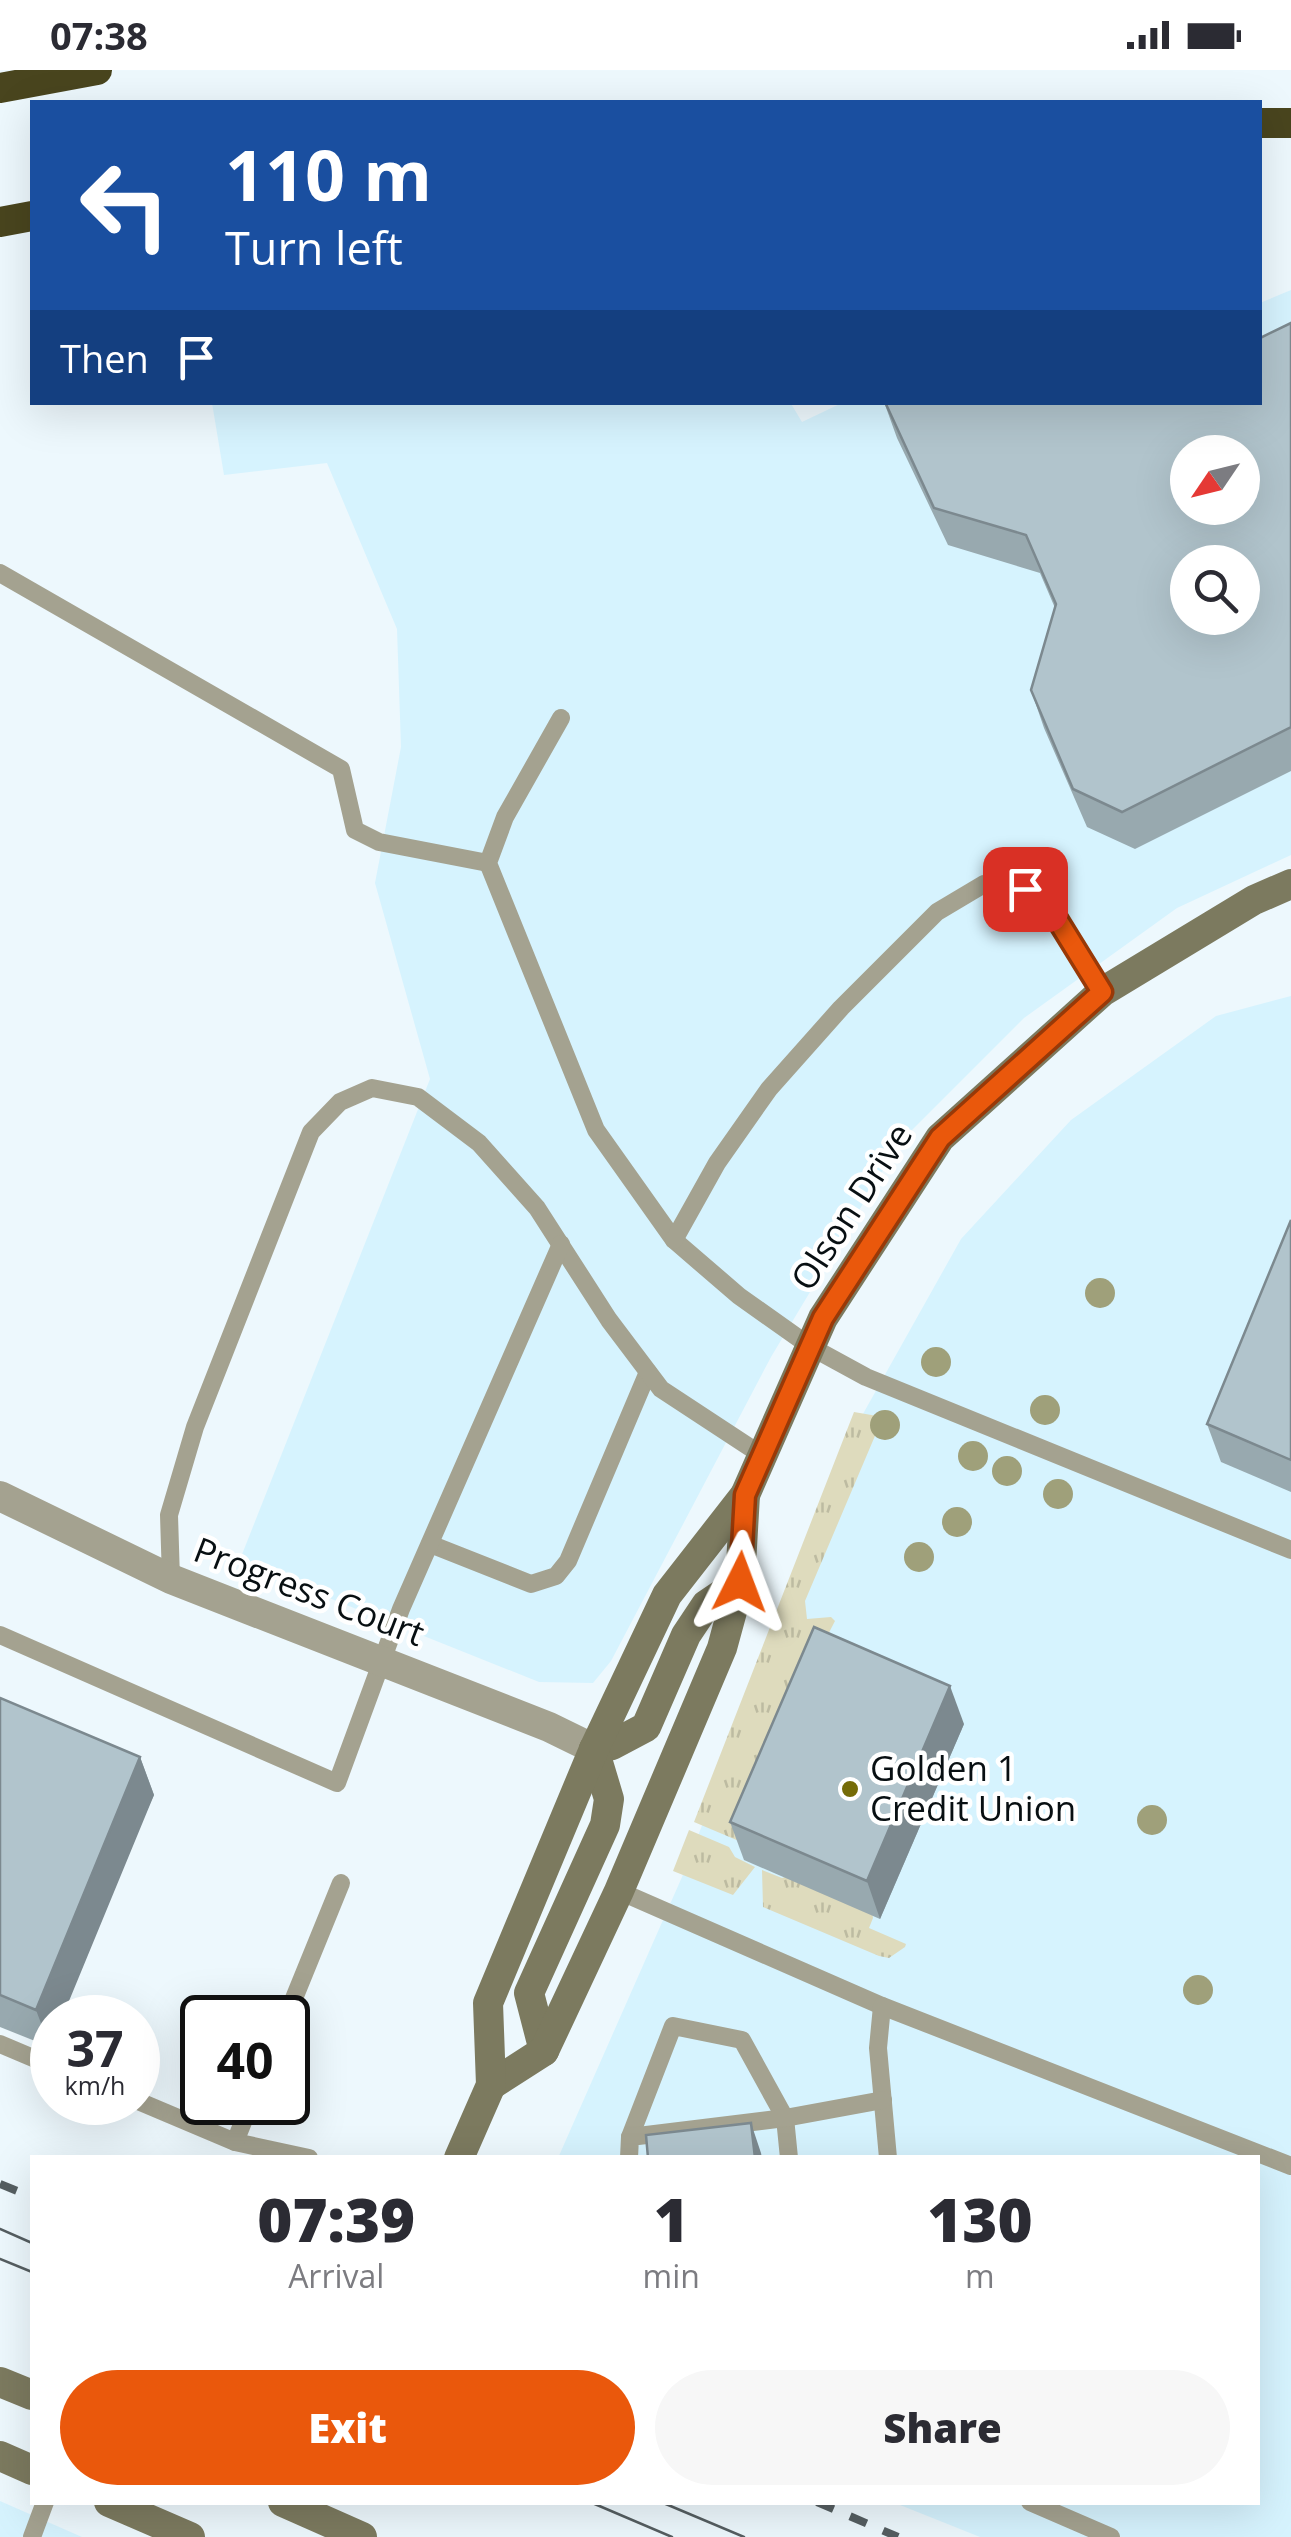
<!DOCTYPE html>
<html lang="en">
<head>
<meta charset="utf-8">
<style>
	:root { --surface:#fff; --page:#f7f7f7; --text:#2b2b33; --muted:#7c7c81; --accent:#ea580c }
	body { margin:0; font-family:"Open Sans",sans-serif; background:var(--page); color:var(--text); height:100vh; display:flex; flex-direction:column; font-size:38px; white-space:nowrap }
	* { box-sizing:border-box; margin:0 }
	p { font-size:32px; color:var(--muted) }
	.icon { flex:none; width:55px; height:55px; fill:none; stroke:currentColor; stroke-width:2; stroke-linecap:round; stroke-linejoin:round }
	.map { position:relative; flex:1; overflow:hidden }
	.side { position:absolute; left:30px; top:2085px; width:1230px; height:350px; display:flex; flex-direction:column; background:var(--surface); border-radius:0px; box-shadow:0 10px 40px #0002 }
	.side>* { flex:none }
	.top-card { position:absolute; left:30px; top:30px; width:1232px; height:305px; border-radius:0px; box-shadow:0 10px 40px #0002; background:#1a4fa0; color:#fff; overflow:hidden }
	.needle { width:65px; rotate:235deg }
	.controls { position:absolute; left:1170px; top:365px; display:grid; gap:20px }
	.controls a { display:grid; place-items:center; width:90px; height:90px; border-radius:50%; background:var(--surface); box-shadow:0 10px 40px #0002; font-size:50px }
	.speed { position:absolute; left:30px; top:1925px; display:flex; gap:20px; font-size:50px; font-weight:700; text-align:center }
	.speed>* { display:grid; place-content:center; width:130px; height:130px; border-radius:50%; background:var(--surface); box-shadow:0 10px 40px #0002; line-height:1 }
	.speed small { font-size:25px; font-weight:400 }
	.speed .limit { border:5px solid #111; border-radius:15px; background:#fff; color:#111 }
	.pin { position:absolute; display:grid; place-items:center; width:85px; height:85px; color:#fff; margin:-42px; border-radius:20px; box-shadow:0 5px 15px #0006 }
	.me { position:absolute; width:110px; margin:-55px; rotate:3deg; stroke-linejoin:round; filter:drop-shadow(0 0 8px #0008) }
	.turn { display:flex; align-items:center; gap:35px; height:210px; padding:0 30px; font-size:45px }
	.turn .icon { width:130px; height:130px; stroke-width:2.5 }
	.turn b { display:block; font-size:70px; line-height:85px }
	.then { display:flex; align-items:center; height:95px; padding:0 30px; background:#0003; gap:20px; font-size:38px }
	.eta { display:flex; justify-content:space-evenly; align-items:center; height:170px; text-align:center }
	.eta b { font-size:60px; font-weight:800; line-height:70px }
	.primary-button { display:flex; gap:20px; margin-top:auto; padding:20px 30px }
	.primary-button a { flex:1; height:115px; border-radius:60px; background:var(--accent); color:#fff; font-size:40px; font-weight:800; line-height:115px; text-align:center }
	.primary-button a+a { background:var(--page); color:var(--text) }
	.status { display:flex; justify-content:space-between; align-items:center; height:70px; padding:0 50px; background:var(--surface); direction:ltr }
	.status svg { height:28px; fill:currentColor }
	.map>svg:first-child { display:block }
	.built { fill:#d6f3fe; fill-rule:evenodd }
	.grass { fill:url(#grass-tufts) }
	.lines { fill:none; stroke-linecap:round; stroke-linejoin:round }
	.lane { stroke:#a4a290; stroke-width:18 }
	.street { stroke:#a4a290; stroke-width:30 }
	.secondary { stroke:#7c7a5f; stroke-width:30 }
	.highway { stroke:#49451e; stroke-width:30 }
	.tram { stroke:#555e61; stroke-width:2.5 }
	.rail { stroke:#555e61; stroke-width:8; stroke-dasharray:18 18; stroke-linecap:butt }
	.tree { fill:#9fa07a }
	.wall { fill:#98a9af }
	.shaded-wall { fill:#7c898f }
	.building { fill:#b1c4cc; stroke:#7c898f; stroke-width:2.5; fill-rule:evenodd }
	.route-casing { stroke:#983908; stroke-width:25 }
	.route { stroke:#ea580c; stroke-width:18 }
	.poi-dot { fill:#756c08; stroke:#fff; stroke-width:4 }
	.labels { text-anchor:middle; stroke-width:9; stroke-linejoin:round; paint-order:stroke }
	.street-label { font-size:35px; fill:#080f12; stroke:#fff }
	.poi-label { font-size:35px; fill:#080f12; stroke:#fff; text-anchor:start }
</style>
</head>
<body>
<div class="status"><b>07:38</b><svg viewBox="0 0 49 12"><path d="M0 12V9h3v3zM5 12V6h3v6zM10 12V3h3v9zM15 12V0h3v12zM26 1h20v11H26zM47 4h2v5h-2z"/></svg></div>
<div class="map">
<svg width="1291" height="2467" viewBox="0 0 1291 2467">
	<defs>
		<pattern id="grass-tufts" width="24" height="20" patternUnits="userSpaceOnUse" patternTransform="scale(2.5)"><rect width="24" height="20" fill="#dedbbd"/><path d="M3 7l-1-3M5 7V3M7 7l1-3M15 17l-1-3M17 17v-4M19 17l1-3" fill="none" stroke="#bdbba1"/></pattern>
	</defs>
	<rect width="100%" height="100%" fill="#edf8fd"/>
	<g class="built">
		<path d="M 1291,220 L 1291,785 L 1177,838 L 1024,948 L 900,1072 L 771,1287 L 611,1591 L 593,1613 L 539,1612 L 239,1492 L 430,1009 L 375,813 L 401,677 L 397,559 L 327,393 L 224,405 L 212,333 L 790,332 L 802,352 L 844,332 L 1260,332 L 1260,233 ZM 1188,382 L 1242,382 L 1242,438 L 1188,438 ZM 1188,492 L 1242,492 L 1242,548 L 1188,548 Z"/>
		<path d="M 1291,926 L 1291,2467 L 980,2467 L 895,2433 L 1258,2432 L 1258,2088 L 558,2088 L 682,1807 L 859,1351 L 961,1169 L 1071,1050 L 1216,946 Z"/>
		<path d="M 0,2431 L 82,2467 L 0,2467 Z"/>
	</g>
	<g class="grass">
		<path d="M 854,1342 L 883,1347 L 805,1531 L 807,1549 L 831,1547 L 835,1551 L 820,1580 L 746,1774 L 694,1752 Z"/>
		<path d="M 689,1760 L 729,1777 L 735,1787 L 755,1797 L 733,1825 L 673,1801 Z"/>
		<path d="M 762,1800 L 782,1808 L 788,1806 L 872,1842 L 873,1848 L 869,1858 L 906,1874 L 905,1877 L 889,1888 L 879,1886 L 763,1837 Z"/>
	</g>
	<g class="lines">
		<g class="lane">
			<path d="M 0,503 L 341,699 L 355,760 L 379,772 L 488,793"/>
			<path d="M 561,648 L 505,747 L 488,793 L 596,1060 L 674,1170 L 739,1226 L 811,1277 L 866,1307 L 1291,1480"/>
			<path d="M 674,1170 L 717,1093 L 769,1019 L 841,938 L 937,842 L 984,814 L 1025,819 L 1052,841 L 1102,922"/>
			<path d="M 430,1474 L 531,1514 L 556,1506 L 568,1491 L 648,1302"/>
			<path d="M 171,1509 L 169,1445 L 195,1357 L 311,1062 L 340,1032 L 372,1018 L 418,1027 L 479,1073 L 537,1138 L 609,1250 L 661,1319 L 763,1386"/>
			<path d="M 0,1565 L 337,1713 L 401,1539 L 561,1174"/>
			<path d="M 619,1821 L 882,1936 L 1291,2096"/>
			<path d="M 882,1936 L 878,1978 L 888,2088"/>
			<path d="M 286,1948 L 341,1813"/>
			<path d="M 0,1974 L 52,1996"/>
			<path d="M 138,2031 L 235,2072 L 309,2088"/>
			<path d="M 630,2067 L 673,1956 L 742,1970 L 785,2048 L 789,2088"/>
			<path d="M 235,2072 L 251,2032"/>
			<path d="M 629,2088 L 630,2067 L 785,2048 L 883,2030"/>
			<path d="M 1030,2432 L 1111,2467"/>
			<path d="M 32,2467 L 45,2432"/>
		</g>
		<path class="street" d="M 0,1426 L 171,1509 L 549,1657 L 594,1679"/>
		<g class="secondary">
			<path d="M 594,1679 L 612,1675 L 646,1657 L 686,1565 L 706,1535 L 740,1512"/>
			<path d="M 544,1981 L 529,1923 L 605,1755 L 609,1729 L 594,1679"/>
			<path d="M 491,2015 L 544,1981 L 619,1821 L 722,1578 L 740,1512 L 745,1425"/>
			<path d="M 459,2088 L 491,2015 L 488,1933 L 594,1679 L 667,1525 L 745,1425 L 823,1248 L 940,1068 L 1102,922 L 1254,830 L 1291,814"/>
			<path d="M 0,2312 L 32,2325"/>
			<path d="M 0,2386 L 32,2400"/>
			<path d="M 109,2432 L 190,2467"/>
			<path d="M 283,2432 L 362,2467"/>
		</g>
		<g class="highway">
			<path d="M 0,18 L 97,0"/>
			<path d="M 1260,53 L 1291,53"/>
			<path d="M 0,152 L 32,146"/>
		</g>
		<g class="tram">
			<path d="M 0,2159 L 32,2173"/>
			<path d="M 0,2189 L 32,2202"/>
			<path d="M 590,2432 L 672,2467"/>
			<path d="M 661,2432 L 744,2467"/>
		</g>
		<g class="rail">
			<path d="M 0,2114 L 32,2127"/>
			<path d="M 817,2432 L 898,2467"/>
		</g>
	</g>
	<g class="tree">
		<circle cx="1100" cy="1223" r="15"/>
		<circle cx="936" cy="1292" r="15"/>
		<circle cx="1045" cy="1340" r="15"/>
		<circle cx="885" cy="1355" r="15"/>
		<circle cx="973" cy="1386" r="15"/>
		<circle cx="1007" cy="1401" r="15"/>
		<circle cx="1058" cy="1424" r="15"/>
		<circle cx="957" cy="1452" r="15"/>
		<circle cx="919" cy="1487" r="15"/>
		<circle cx="1152" cy="1750" r="15"/>
		<circle cx="1198" cy="1920" r="15"/>
	</g>
	<g class="wall">
		<path d="M 1291,253 L 1291,701 L 1135,779 L 1087,757 L 1044,658 L 1031,620 L 1055,538 L 1040,503 L 948,475 L 897,368 L 884,332 L 1260,332 Z"/>
		<path d="M 1291,1150 L 1291,1422 L 1221,1392 L 1207,1354 Z"/>
		<path d="M 0,1628 L 140,1687 L 154,1725 L 52,1948 L 52,1970 L 50,1977 L 0,1957 Z"/>
		<path d="M 964,1654 L 880,1849 L 744,1790 L 730,1752 Z"/>
	</g>
	<g class="shaded-wall">
		<path d="M 950,1616 L 964,1654 L 880,1849 L 867,1811 Z"/>
		<path d="M 140,1687 L 154,1725 L 62,1948 L 52,1948 L 52,1970 L 50,1977 L 36,1940 Z"/>
		<path d="M 751,2053 L 761,2083 L 762,2088 L 755,2088 Z"/>
	</g>
	<g class="building">
		<path d="M 1291,253 L 1291,657 L 1122,742 L 1073,719 L 1031,620 L 1056,534 L 1026,465 L 934,438 L 885,332 L 1260,332 L 1260,268 ZM 1188,382 L 1242,382 L 1242,438 L 1188,438 ZM 1188,492 L 1242,492 L 1242,548 L 1188,548 Z"/>
		<path d="M 1291,1150 L 1291,1390 L 1207,1354 Z"/>
		<path d="M 814,1557 L 950,1616 L 867,1811 L 730,1752 Z"/>
		<path d="M 0,1628 L 140,1687 L 36,1940 L 0,1925 Z"/>
		<path d="M 751,2053 L 755,2088 L 648,2088 L 646,2065 Z"/>
	</g>
	<g class="lines">
		<g class="route-casing">
			<path id="route" d="M 740,1512 L 745,1425 L 823,1248 L 940,1068 L 1102,922 L 1052,841 L 1025,819"/>
		</g>
		<use href="#route" class="route"/>
	</g>
	<circle class="poi-dot" cx="850" cy="1719" r="10"/>
	<g class="labels">
		<g class="street-label">
			<text transform="translate(852 1137) rotate(-57)" y="12">Olson Drive</text>
			<text transform="translate(309 1522) rotate(21)" y="12">Progress Court</text>
		</g>
		<g class="poi-label">
			<text x="870" y="1711">Golden 1<tspan x="870" dy="40">Credit Union</tspan></text>
		</g>
	</g>
</svg>
<div class="controls">
<a><svg class="needle" viewBox="-14 -14 28 28"><path d="M0-13l5 13h-10z" fill="#e53935"/><path d="M0 13l5-13h-10z" fill="#7c7c81"/></svg></a>
<a><svg class="icon" aria-label="search" viewBox="0 0 24 24"><circle cx="10" cy="10" r="6"/><path d="M15 15l6 6"/></svg></a>
</div>
<div class="speed"><div>37<small>km/h</small></div><div class="limit">40</div></div>
<div class="pin" style="left:1025px;top:819px;background:#d93025"><svg class="icon" aria-label="arrive" viewBox="0 0 24 24"><path d="M6 21V4h12l-3 4 3 4H6"/></svg></div>
<svg class="me" style="left:740px;top:1512px" viewBox="-20 -20 40 40"><path d="M0-17L14 15 0 8-14 15z" fill="#ea580c" stroke="#fff" stroke-width="4"/></svg>
<div class="top-card">
<div class="turn"><svg class="icon" aria-label="left" viewBox="0 0 24 24"><path d="M17 20v-9H6M10 6l-5 5 5 5"/></svg><div><b>110 m</b>Turn left</div></div>
<div class="then">Then<svg class="icon" aria-label="arrive" viewBox="0 0 24 24"><path d="M6 21V4h12l-3 4 3 4H6"/></svg></div>
</div>
<section class="side">
<div class="eta">
<div><b>07:39</b><p>Arrival</p></div>
<div><b>1</b><p>min</p></div>
<div><b>130</b><p>m</p></div>
</div>
<div class="primary-button"><a>Exit</a><a>Share</a></div>
</section>
</div>
</body>
</html>
